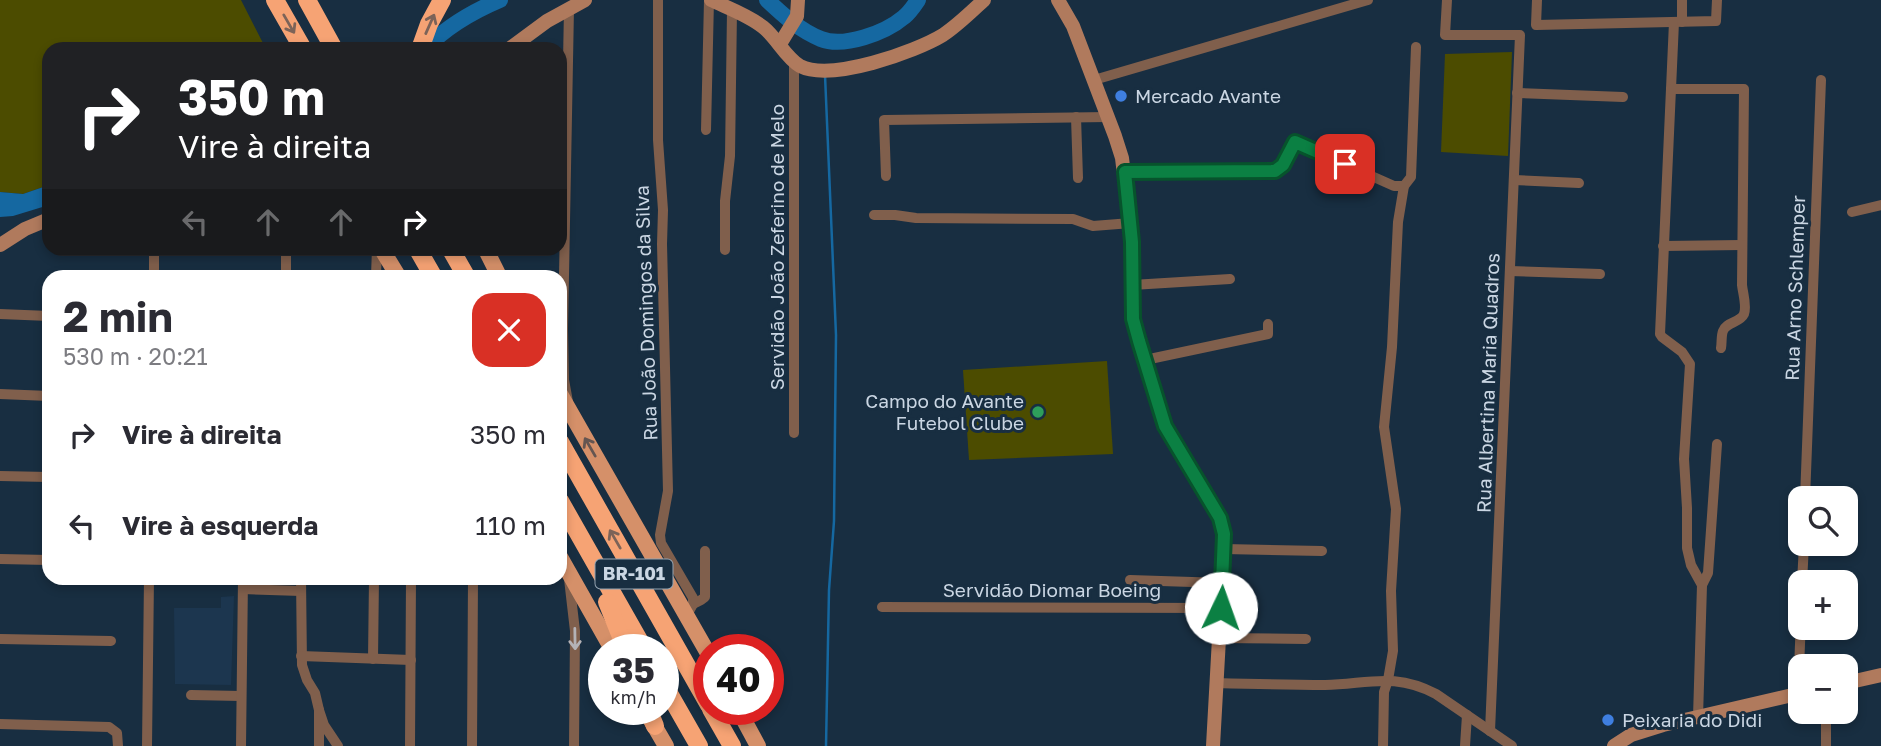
<!DOCTYPE html>
<html lang="pt">
<head>
<meta charset="utf-8">
<style>
	:root { --surface:#fff; --page:#f7f7f7; --text:#2b2b33; --muted:#7c7c81 }
	body { margin:0; font-family:"Golos Text",sans-serif; background:var(--page); color:var(--text); height:100vh; display:flex; flex-direction:column; font-size:26px; white-space:nowrap }
	* { box-sizing:border-box; margin:0 }
	p { font-size:23px; color:var(--muted) }
	.icon { flex:none; width:38px; height:38px; fill:none; stroke:currentColor; stroke-width:2; stroke-linecap:round; stroke-linejoin:round }
	.map { position:relative; flex:1; overflow:hidden }
	.drawer { position:absolute; left:42px; top:270px; width:525px; height:315px; display:flex; flex-direction:column; background:var(--surface); border-radius:21px; box-shadow:0 4px 10px #0003 }
	.drawer>* { flex:none }
	.top-card { position:absolute; left:42px; top:42px; width:525px; height:214px; border-radius:21px; box-shadow:0 4px 10px #0003; background:#202124; color:#fff; overflow:hidden }
	.tools { position:absolute; left:1788px; top:486px; display:grid; gap:14px }
	.tools a { display:grid; place-items:center; width:70px; height:70px; border-radius:14px; background:var(--surface); box-shadow:0 4px 10px #0003; font-size:35px }
	.speed { position:absolute; left:588px; top:634px; display:flex; gap:14px; font-size:35px; font-weight:700; text-align:center }
	.speed>* { display:grid; place-content:center; width:91px; height:91px; border-radius:50%; background:var(--surface); box-shadow:0 4px 10px #0003; line-height:1 }
	.speed small { font-size:18px; font-weight:400 }
	.speed .limit { border:10px solid #d22; background:#fff; color:#111 }
	.pin { position:absolute; display:grid; place-items:center; width:60px; height:60px; color:#fff; margin:-30px; border-radius:14px; box-shadow:0 4px 10px #0006 }
	.me { position:absolute; width:77px; margin:-38px; rotate:3deg; stroke-linejoin:round; filter:drop-shadow(0 0 5px #0008) }
	.turn { display:flex; align-items:center; gap:24px; height:147px; padding:0 21px; font-size:32px }
	.turn .icon { width:91px; height:91px; stroke-width:2.5 }
	.turn b { display:block; font-size:49px; line-height:60px }
	.lanes { display:flex; align-items:center; height:66px; padding:0 21px; background:#0003; justify-content:center; gap:35px; direction:ltr }
	.lanes .off { opacity:.35 }
	.round { display:grid; place-items:center; flex:none; width:74px; height:74px; border-radius:21px; background:var(--page) }
	.headline { display:flex; align-items:center; justify-content:space-between; height:119px; padding:0 21px }
	h1 { font-size:42px; font-weight:700; line-height:52px }
	ul { padding:0; list-style:none }
	li { display:flex; align-items:center; gap:21px; height:91px; padding:0 21px }
	li div { flex:1 }
	li b { display:block; font-size:26px }
	li em { font-style:normal }
	.map>svg:first-child { display:block }
	.built { fill:#1c364f }
	.green { fill:#4c4c00 }
	.water { fill:#1568a1 }
	.lines { fill:none; stroke-linecap:round; stroke-linejoin:round }
	.stream { stroke:#1568a1; stroke-width:2.5 }
	.river { stroke:#1568a1; stroke-width:16 }
	.street { stroke:#805f4c; stroke-width:10 }
	.secondary { stroke:#b07a5d; stroke-width:14 }
	.primary { stroke:#d59069; stroke-width:16 }
	.highway { stroke:#f6a374; stroke-width:18 }
	.oneway { stroke:#7c6358 }
	.oneway2 { stroke:#645551 }
	.oneway3 { stroke:#b4b2b6 }
	.route-casing { stroke:#07532c; stroke-width:18 }
	.route { stroke:#0b8043; stroke-width:12 }
	.shop-dot { fill:#3f7fe0; stroke:#182e41; stroke-width:2.5 }
	.leisure-dot { fill:#2e9e5b; stroke:#182e41; stroke-width:2.5 }
	.labels { text-anchor:middle; stroke-width:6; stroke-linejoin:round; paint-order:stroke }
	.shield { fill:#182e41; stroke:#95a4b2; stroke-width:2 }
	.shield-label { font-size:18px; font-weight:bold; fill:#cad6e3 }
	.poi-label { font-size:19px; fill:#cad6e3; stroke:#182e41; text-anchor:start }
	.street-label { font-size:19px; fill:#cad6e3; stroke:#182e41 }
</style>
</head>
<body>
<div class="map">
<svg width="1881" height="746" viewBox="0 0 1881 746">
	<rect width="100%" height="100%" fill="#182e41"/>
	<path class="built" d="M 234,596 L 231,685 L 175,684 L 174,608 L 221,608 L 221,597 Z"/>
	<g class="green">
		<path d="M 0,0 L 241,0 L 266,49 L 217,49 L 185,44 L 177,49 L 49,49 L 49,185 L 23,194 L 0,192 Z"/>
		<path d="M 1512,52 L 1508,156 L 1441,152 L 1445,54 Z"/>
		<path d="M 1107,361 L 1113,454 L 969,460 L 963,370 Z"/>
	</g>
	<path class="water" d="M 49,185 L 49,205 L 13,216 L 0,217 L 0,192 L 23,194 Z"/>
	<g class="lines">
		<path class="stream" d="M 825,75 L 836,335 L 834,521 L 829,590 L 826,746"/>
		<g class="river">
			<path d="M 767,0 C 783,15 799,30 821,39 C 844,48 885,33 904,17 C 909,13 914,6 918,0"/>
			<path d="M 425,49 C 445,28 474,11 500,0"/>
		</g>
		<g class="street">
			<path d="M 658,0 L 658,140 L 663,210 L 662,244 L 668,491 L 660,535 L 661,543 L 693,598 L 693,604 L 687,615"/>
			<path d="M 1447,0 L 1445,35 L 1520,35 L 1490,731"/>
			<path d="M 1537,0 L 1536,25 L 1716,21 L 1717,0"/>
			<path d="M 1674,22 L 1660,334 L 1662,337 L 1682,352 L 1690,364 L 1684,459 L 1687,508 L 1687,548 L 1691,565 L 1702,585 L 1698,717"/>
			<path d="M 1682,22 L 1682,0"/>
			<path d="M 1094,80 L 1368,0"/>
			<path d="M 1671,89 L 1744,89 L 1742,285 C 1743,294 1747,306 1744,314 C 1740,323 1726,322 1723,331 C 1721,336 1722,343 1721,348"/>
			<path d="M 1517,93 L 1623,97"/>
			<path d="M 1076,117 L 1078,178"/>
			<path d="M 706,130 L 709,0"/>
			<path d="M 1125,172 L 1275,171 L 1283,165 L 1295,142 L 1394,186 L 1404,186 L 1411,177 L 1416,47"/>
			<path d="M 886,176 L 884,120 L 1108,117"/>
			<path d="M 1514,180 L 1579,183"/>
			<path d="M 1852,212 L 1881,205"/>
			<path d="M 874,215 L 895,215 L 916,218 L 1073,219 L 1093,226 L 1131,223"/>
			<path d="M 1663,246 L 1742,245"/>
			<path d="M 725,250 L 725,201 L 730,156 L 732,10"/>
			<path d="M 1510,271 L 1600,274"/>
			<path d="M 154,276 L 154,248"/>
			<path d="M 286,276 L 286,248"/>
			<path d="M 376,276 L 377,248"/>
			<path d="M 1132,285 L 1230,279"/>
			<path d="M 0,314 L 49,316"/>
			<path d="M 1145,360 L 1268,334 L 1268,324"/>
			<path d="M 0,394 L 49,396"/>
			<path d="M 568,402 L 564,380 L 563,329 L 569,8"/>
			<path d="M 794,433 L 794,61"/>
			<path d="M 0,476 L 49,477"/>
			<path d="M 1805,499 L 1821,80"/>
			<path d="M 1224,549 L 1322,551"/>
			<path d="M 0,559 L 49,560"/>
			<path d="M 301,578 L 302,665 L 307,680 L 315,693 L 319,710"/>
			<path d="M 569,579 L 575,631 L 574,746"/>
			<path d="M 1130,580 L 1223,583"/>
			<path d="M 1802,583 L 1804,544"/>
			<path d="M 1702,585 L 1708,573 L 1717,444"/>
			<path d="M 243,589 L 301,591"/>
			<path d="M 693,604 L 701,600 L 705,597 L 705,551"/>
			<path d="M 882,607 L 1221,608"/>
			<path d="M 1219,638 L 1306,639"/>
			<path d="M 0,639 L 111,641"/>
			<path d="M 301,656 L 411,660"/>
			<path d="M 373,659 L 374,578"/>
			<path d="M 1216,683 C 1252,684 1289,685 1325,685 C 1368,684 1394,672 1436,694 L 1512,746"/>
			<path d="M 1798,694 L 1801,619"/>
			<path d="M 191,695 L 241,696"/>
			<path d="M 0,724 L 109,727 L 117,733 L 118,746"/>
			<path d="M 147,746 L 149,578"/>
			<path d="M 241,746 L 243,578"/>
			<path d="M 319,746 L 319,710 L 324,725 L 338,746"/>
			<path d="M 410,746 L 411,578"/>
			<path d="M 472,746 L 473,578"/>
			<path d="M 1383,746 L 1384,692 L 1388,680 L 1393,651 L 1391,591 L 1396,509 L 1384,427 L 1392,347 L 1398,222 L 1404,186"/>
			<path d="M 1465,746 L 1467,715"/>
			<path d="M 1826,746 L 1826,712"/>
		</g>
		<g class="secondary">
			<path d="M 711,0 C 728,8 748,15 763,27 C 777,38 785,57 800,66 C 831,82 915,52 943,35 C 958,25 971,12 984,0"/>
			<path d="M 1058,0 L 1073,26 L 1115,136 L 1122,158 L 1132,242 L 1133,319 L 1161,413 L 1169,434 L 1217,511 L 1222,525 L 1224,549 L 1213,746"/>
			<path d="M 780,44 L 797,16 L 798,0"/>
			<path d="M 509,49 L 547,21 L 585,0"/>
			<path d="M 0,245 L 25,229 L 49,219"/>
			<path d="M 1846,683 L 1881,675"/>
			<path d="M 1614,746 L 1631,735 L 1663,725 L 1801,693"/>
		</g>
		<g class="primary">
			<path d="M 381,248 L 398,276"/>
			<path d="M 485,248 L 499,276"/>
			<path d="M 560,394 L 709,655"/>
			<path d="M 560,557 L 612,649"/>
			<path d="M 738,709 L 758,746"/>
			<path d="M 648,715 L 666,746"/>
		</g>
		<g class="highway">
			<path d="M 275,0 L 303,49"/>
			<path d="M 307,0 L 334,49"/>
			<path d="M 420,49 L 429,24 L 442,0"/>
			<path d="M 417,248 L 433,276"/>
			<path d="M 450,248 L 466,276"/>
			<path d="M 560,442 L 709,705"/>
			<path d="M 560,501 L 644,649"/>
			<path d="M 607,602 L 626,649"/>
			<path d="M 663,683 L 699,746"/>
			<path d="M 648,709 L 655,726"/>
			<path d="M 711,709 L 732,746"/>
		</g>
	</g>
	<defs><path id="oneway-shaft" d="M-6 0H5M1.5-3L5.5 0L1.5 3" fill="none" stroke-width="1.6" stroke-linecap="round" stroke-linejoin="round" transform="scale(1.75)"/></defs>
	<g class="oneway">
		<use href="#oneway-shaft" transform="translate(289 24) rotate(60)"/>
		<use href="#oneway-shaft" transform="translate(430 24) rotate(-66)"/>
		<use href="#oneway-shaft" transform="translate(615 539) rotate(-120)"/>
	</g>
	<use class="oneway2" href="#oneway-shaft" transform="translate(590 447) rotate(-120)"/>
	<use class="oneway3" href="#oneway-shaft" transform="translate(575 639) rotate(89)"/>
	<g class="lines">
		<g class="route-casing">
			<path id="route" d="M 1221,608 L 1224,534 L 1220,518 L 1165,426 L 1139,341 L 1133,319 L 1132,242 L 1125,172 L 1275,171 L 1283,165 L 1295,142 L 1345,164"/>
		</g>
		<use href="#route" class="route"/>
	</g>
	<g class="shop-dot">
		<circle cx="1121" cy="96" r="7"/>
		<circle cx="1608" cy="720" r="7"/>
	</g>
	<circle class="leisure-dot" cx="1038" cy="412" r="7"/>
	<g class="labels">
		<rect class="shield" x="595.5" y="559.5" width="77" height="29" rx="5"/>
		<g class="shield-label">
			<text x="634" y="580">BR-101</text>
		</g>
		<g class="poi-label">
			<text x="1135" y="103">Mercado Avante</text>
			<text x="1024" y="408" text-anchor="end">Campo do Avante<tspan x="1024" dy="22">Futebol Clube</tspan></text>
			<text x="1622" y="727">Peixaria do Didi</text>
		</g>
		<g class="street-label">
			<text transform="translate(777 247) rotate(-90)" y="7">Servidão João Zeferino de Melo</text>
			<text transform="translate(1795 288) rotate(-88)" y="7">Rua Arno Schlemper</text>
			<text transform="translate(646 313) rotate(-92)" y="7">Rua João Domingos da Silva</text>
			<text transform="translate(1488 383) rotate(-88)" y="7">Rua Albertina Maria Quadros</text>
			<text x="1052" y="597">Servidão Diomar Boeing</text>
		</g>
	</g>
</svg>
<div class="tools">
<a><svg class="icon" aria-label="search" viewBox="0 0 24 24"><circle cx="10" cy="10" r="6"/><path d="M15 15l6 6"/></svg></a>
<a>+</a>
<a>−</a>
</div>
<div class="speed"><div>35<small>km/h</small></div><div class="limit">40</div></div>
<div class="pin" style="left:1345px;top:164px;background:#d93025"><svg class="icon" aria-label="arrive" viewBox="0 0 24 24"><path d="M6 21V4h12l-3 4 3 4H6"/></svg></div>
<svg class="me" style="left:1221px;top:608px" viewBox="-20 -20 40 40"><circle r="19" fill="#fff"/><path d="M0-13L10 11 0 6-10 11z" fill="#0b8043"/></svg>
<div class="top-card">
<div class="turn"><svg class="icon" aria-label="right" viewBox="0 0 24 24"><path d="M7 20v-9h11M14 6l5 5-5 5"/></svg><div><b>350 m</b>Vire à direita</div></div>
<div class="lanes"><svg class="icon off" aria-label="left" viewBox="0 0 24 24"><path d="M17 20v-9H6M10 6l-5 5 5 5"/></svg><svg class="icon off" aria-label="ahead" viewBox="0 0 24 24"><path d="M12 20V5M6 11l6-6 6 6"/></svg><svg class="icon off" aria-label="ahead" viewBox="0 0 24 24"><path d="M12 20V5M6 11l6-6 6 6"/></svg><svg class="icon" aria-label="right" viewBox="0 0 24 24"><path d="M7 20v-9h11M14 6l5 5-5 5"/></svg></div>
</div>
<section class="drawer">
<div class="headline"><div><h1>2 min</h1><p>530 m · 20:21</p></div><a class="round" style="background:#d93025;color:#fff"><svg class="icon" aria-label="close" viewBox="0 0 24 24"><path d="M6 6l12 12M18 6L6 18"/></svg></a></div>
<ul>
<li><svg class="icon" aria-label="right" viewBox="0 0 24 24"><path d="M7 20v-9h11M14 6l5 5-5 5"/></svg><div><b>Vire à direita</b></div><em>350 m</em></li>
<li><svg class="icon" aria-label="left" viewBox="0 0 24 24"><path d="M17 20v-9H6M10 6l-5 5 5 5"/></svg><div><b>Vire à esquerda</b></div><em>110 m</em></li>
</ul>
</section>
</div>
</body>
</html>
